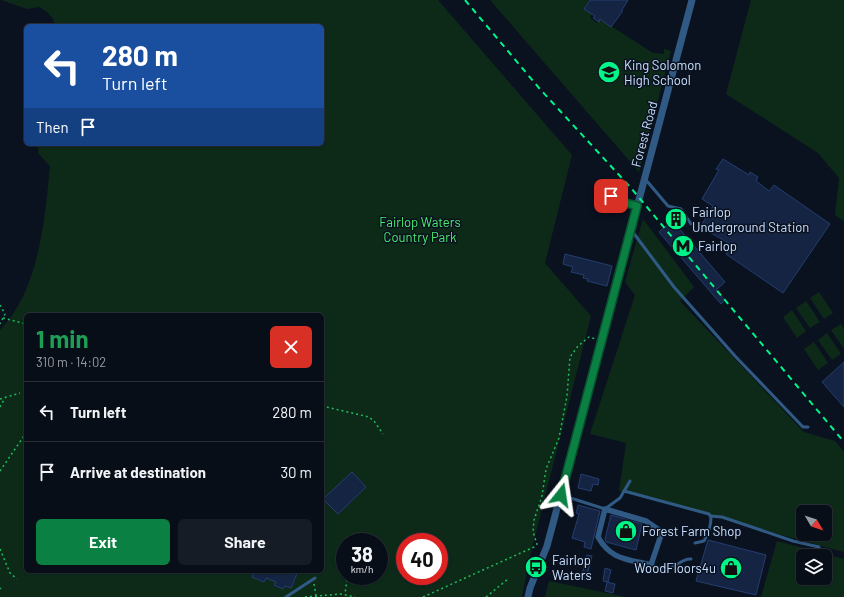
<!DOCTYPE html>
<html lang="en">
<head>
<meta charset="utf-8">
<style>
	:root { --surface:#080e18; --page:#161c25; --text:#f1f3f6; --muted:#989ca2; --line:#292e37; --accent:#0b8043 }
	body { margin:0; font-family:Barlow,sans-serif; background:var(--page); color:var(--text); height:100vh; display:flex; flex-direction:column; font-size:15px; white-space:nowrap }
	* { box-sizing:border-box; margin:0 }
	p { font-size:13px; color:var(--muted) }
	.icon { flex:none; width:22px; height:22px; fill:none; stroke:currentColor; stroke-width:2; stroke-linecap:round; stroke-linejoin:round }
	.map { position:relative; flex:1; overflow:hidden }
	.sheet { position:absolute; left:24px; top:313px; width:300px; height:260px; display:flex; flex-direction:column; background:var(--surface); border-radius:6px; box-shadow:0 1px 3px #0004,0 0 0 1px var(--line) }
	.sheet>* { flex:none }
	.top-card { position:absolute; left:24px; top:24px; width:300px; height:122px; border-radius:6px; box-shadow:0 1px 3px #0004,0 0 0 1px var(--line); background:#1a4fa0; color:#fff; overflow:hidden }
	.needle { width:26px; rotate:129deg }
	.buttons { position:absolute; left:796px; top:505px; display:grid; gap:8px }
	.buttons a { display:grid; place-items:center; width:36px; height:36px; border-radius:6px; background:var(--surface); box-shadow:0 1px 3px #0004,0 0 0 1px var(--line); font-size:20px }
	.speed { position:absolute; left:336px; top:533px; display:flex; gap:8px; font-size:20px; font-weight:700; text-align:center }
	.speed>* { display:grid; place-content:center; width:52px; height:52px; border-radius:50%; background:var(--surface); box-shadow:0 1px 3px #0004,0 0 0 1px var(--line); line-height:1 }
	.speed small { font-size:10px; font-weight:400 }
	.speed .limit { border:6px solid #d22; background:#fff; color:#111 }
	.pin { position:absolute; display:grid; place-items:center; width:34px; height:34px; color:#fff; margin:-17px; border-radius:8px; box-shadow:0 2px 6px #0006 }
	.me { position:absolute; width:44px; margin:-22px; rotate:15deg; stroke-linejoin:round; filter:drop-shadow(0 0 3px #0008) }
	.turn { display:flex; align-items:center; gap:14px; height:84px; padding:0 12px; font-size:18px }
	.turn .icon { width:52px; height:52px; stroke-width:2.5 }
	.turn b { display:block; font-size:28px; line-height:34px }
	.then { display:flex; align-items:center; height:38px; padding:0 12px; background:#0003; gap:8px; font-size:15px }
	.round { display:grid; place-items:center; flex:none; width:42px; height:42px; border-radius:6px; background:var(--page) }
	.overview { display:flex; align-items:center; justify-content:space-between; height:68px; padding:0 12px }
	h1 { font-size:24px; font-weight:700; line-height:30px; color:#1e9e55 }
	.primary-button { display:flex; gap:8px; margin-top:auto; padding:8px 12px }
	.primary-button a { flex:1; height:46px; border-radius:6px; background:var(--accent); color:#fff; font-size:16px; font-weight:700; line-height:46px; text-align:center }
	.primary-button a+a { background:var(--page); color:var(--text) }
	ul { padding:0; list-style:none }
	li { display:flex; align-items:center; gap:12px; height:60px; padding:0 12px; border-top:1px solid var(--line) }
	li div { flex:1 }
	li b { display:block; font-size:15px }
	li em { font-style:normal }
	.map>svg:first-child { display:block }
	.green { fill:#0d2a19; fill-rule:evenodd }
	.building { fill:#142442; stroke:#243e71 }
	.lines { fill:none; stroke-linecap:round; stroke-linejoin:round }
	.path { stroke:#21bb5e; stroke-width:1.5; stroke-dasharray:2 3; stroke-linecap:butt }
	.service { stroke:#305a84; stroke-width:3 }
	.minor { stroke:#305a84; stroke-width:5.5 }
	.tertiary { stroke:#305a84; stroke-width:7 }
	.rail { stroke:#00f488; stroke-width:2; stroke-dasharray:6 5; stroke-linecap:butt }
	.route-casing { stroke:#07532c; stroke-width:10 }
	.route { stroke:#0b8043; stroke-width:7 }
	.labels { text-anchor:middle; stroke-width:3; stroke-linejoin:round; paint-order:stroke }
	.poi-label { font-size:13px; fill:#c9e0ff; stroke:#0a1220; text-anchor:start }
	.street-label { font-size:13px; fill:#c9e0ff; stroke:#0a1220 }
	.park-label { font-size:13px; fill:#49eb6b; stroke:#0a1220 }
</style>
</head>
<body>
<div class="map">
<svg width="844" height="597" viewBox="0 0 844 597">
	<rect width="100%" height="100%" fill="#0a1220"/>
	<g class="green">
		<path d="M 1,0 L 438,0 L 572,155 L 545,263 L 591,316 L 531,552 L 522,597 L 0,597 L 0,330 C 39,291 45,218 50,166 L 38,153 L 39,144 L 322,144 L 322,26 L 55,26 L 53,19 L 47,12 L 39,7 L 27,9 ZM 26,315 L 322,315 L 322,571 L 26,571 ZM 345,542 L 379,542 L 379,576 L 345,576 ZM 405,542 L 439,542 L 439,576 L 405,576 Z"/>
		<path d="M 490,0 L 589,0 L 584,9 L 592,14 L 590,18 L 597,23 L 600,19 L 653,53 L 664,54 L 664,49 L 671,51 L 639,172 Z"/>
		<path d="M 751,0 L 844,0 L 844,221 L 835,215 L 839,178 L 818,153 L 726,94 Z"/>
		<path d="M 643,219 L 694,287 L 680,301 L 804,432 L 835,441 L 844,452 L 844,552 L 619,491 L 626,443 L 590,434 L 635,295 L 625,282 ZM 803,512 L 825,512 L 825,534 L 803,534 Z"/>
		<path d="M 819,292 L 833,313 L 824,319 L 810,298 Z"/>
		<path d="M 806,301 L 820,322 L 810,328 L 796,308 Z"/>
		<path d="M 792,310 L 806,331 L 797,338 L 783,317 Z"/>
		<path d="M 841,324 L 844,329 L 844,349 L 831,330 Z"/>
		<path d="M 827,333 L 841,354 L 832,360 L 818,340 Z"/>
		<path d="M 814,342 L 828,363 L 818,370 L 804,349 Z"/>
		<path d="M 777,541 L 844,559 L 844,597 L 761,597 ZM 803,556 L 825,556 L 825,578 L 803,578 Z"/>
		<path d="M 549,581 L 626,597 L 545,597 Z"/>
	</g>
	<g class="building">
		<path d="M 590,0 L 628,0 L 622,10 L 622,12 L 611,27 L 600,19 L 599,22 L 593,18 L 595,16 L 584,9 Z"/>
		<path d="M 723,159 L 749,175 L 750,172 L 758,177 L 756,181 L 769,191 L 774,185 L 830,224 L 783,293 L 726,254 L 732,245 L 711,233 L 713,230 L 702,224 L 713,206 L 702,199 L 719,170 L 716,169 Z"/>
		<path d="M 675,211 L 684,222 L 678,227 L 725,282 L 716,290 L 725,300 L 721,304 L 659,232 L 672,221 L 669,216 Z"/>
		<path d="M 565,254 L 612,266 L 607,286 L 587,281 L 588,279 L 583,278 L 584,275 L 571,272 L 573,267 L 563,264 Z"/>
		<path d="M 844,362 L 844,407 L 822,382 Z"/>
		<path d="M 352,472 L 366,487 L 338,514 L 323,499 Z"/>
		<path d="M 581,474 L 599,479 L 598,485 L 593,484 L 591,491 L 578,488 Z"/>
		<path d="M 578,505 L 600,511 L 591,549 L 584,547 L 585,542 L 572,538 L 579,514 L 576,513 Z"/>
		<path d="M 611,515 L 642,524 L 636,550 L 606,542 L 605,539 Z"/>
		<path d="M 708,540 L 766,555 L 756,595 L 696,581 Z"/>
		<path d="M 587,555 L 592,556 L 586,580 L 581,579 Z"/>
		<path d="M 605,568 L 611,570 L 608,582 L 603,581 Z"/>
		<path d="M 254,571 L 298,571 L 291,588 L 285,586 L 283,589 L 274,585 L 276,582 L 266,578 L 264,582 L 252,577 Z"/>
		<path d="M 607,582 L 615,584 L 613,593 L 605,591 Z"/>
	</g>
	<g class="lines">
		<g class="path">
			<path d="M 0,305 L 5,314 L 0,324"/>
			<path d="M 3,318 L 26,324"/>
			<path d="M 0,399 L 20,393"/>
			<path d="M 322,406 L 369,417 L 374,421 L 383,434"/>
			<path d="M 0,407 L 5,398"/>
			<path d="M 0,471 L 26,433"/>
			<path d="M 0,549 L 10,573 L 17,579"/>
			<path d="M 345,575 L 347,579 L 345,594"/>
			<path d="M 314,584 L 316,596"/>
			<path d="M 0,588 L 1,589"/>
			<path d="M 305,597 L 341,594 L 355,597"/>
			<path d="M 423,597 L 534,547 L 537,544 L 533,532 L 534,520 L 542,496 L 546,469 L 559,438 L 567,396 L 570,357 L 578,346 L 589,337 L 596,339"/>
			<path d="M 486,597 L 508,579"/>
		</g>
		<g class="service">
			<path d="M 646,180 L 668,206 L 681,209 L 691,224"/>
			<path d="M 611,196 L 613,199 L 637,206"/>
			<path d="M 632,231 L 674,287 L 735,356 L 803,427 L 808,427"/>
			<path d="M 624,491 L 709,514 L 711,517 C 711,525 708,534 704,541 L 695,543"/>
			<path d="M 561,495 L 605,509 L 620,498 L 630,481"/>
			<path d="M 710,516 L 722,517 L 793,541 L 819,547"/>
			<path d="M 651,565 L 666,570 C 675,568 682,558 691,559"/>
			<path d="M 286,597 L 315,578"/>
		</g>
		<path class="minor" d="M 605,509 L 646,521 L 662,532 L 651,565 C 627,559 611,560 598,537 Z"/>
		<path class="tertiary" d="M 528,597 L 530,588 L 547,546 L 692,0"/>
		<path class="rail" d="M 465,0 L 539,88 L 631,188 L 844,442"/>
	</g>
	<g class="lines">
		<g class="route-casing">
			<path id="route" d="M 561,495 L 637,206 L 612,199 L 611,196"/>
		</g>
		<use href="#route" class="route"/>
	</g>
	<defs>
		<g id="school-disc" transform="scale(1.15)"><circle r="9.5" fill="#00f488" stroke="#0a1220"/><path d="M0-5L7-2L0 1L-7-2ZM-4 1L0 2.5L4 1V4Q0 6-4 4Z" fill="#111"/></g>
		<g id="building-disc" transform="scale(1.15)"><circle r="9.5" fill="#00f488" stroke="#0a1220"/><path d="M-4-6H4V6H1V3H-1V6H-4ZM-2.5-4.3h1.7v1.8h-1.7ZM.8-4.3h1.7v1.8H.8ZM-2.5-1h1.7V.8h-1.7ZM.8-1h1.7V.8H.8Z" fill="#111"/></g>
		<g id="metro-disc" transform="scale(1.15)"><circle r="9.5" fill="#00f488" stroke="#0a1220"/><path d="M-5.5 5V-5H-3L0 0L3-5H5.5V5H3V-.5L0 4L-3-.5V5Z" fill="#111"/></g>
		<g id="shop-disc" transform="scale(1.15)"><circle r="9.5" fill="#00f488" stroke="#0a1220"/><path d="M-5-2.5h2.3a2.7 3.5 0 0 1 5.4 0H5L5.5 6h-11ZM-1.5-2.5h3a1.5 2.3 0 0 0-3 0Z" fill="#111"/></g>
		<g id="bus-disc" transform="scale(1.15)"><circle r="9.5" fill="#00f488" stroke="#0a1220"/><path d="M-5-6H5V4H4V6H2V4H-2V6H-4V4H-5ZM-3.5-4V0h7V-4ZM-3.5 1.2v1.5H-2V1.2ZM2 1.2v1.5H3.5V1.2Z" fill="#111"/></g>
	</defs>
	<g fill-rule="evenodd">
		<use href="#school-disc" x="609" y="72"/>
		<use href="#building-disc" x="676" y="219"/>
		<use href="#metro-disc" x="683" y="246"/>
		<use href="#shop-disc" x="626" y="531"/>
		<use href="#bus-disc" x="536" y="567"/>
		<use href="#shop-disc" x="731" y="568"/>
	</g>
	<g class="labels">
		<g class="poi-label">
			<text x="624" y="70">King Solomon<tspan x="624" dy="15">High School</tspan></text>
			<text x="692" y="217">Fairlop<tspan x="692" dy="15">Underground Station</tspan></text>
			<text x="698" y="251">Fairlop</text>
			<text x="642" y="536">Forest Farm Shop</text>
			<text x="552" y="565">Fairlop<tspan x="552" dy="15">Waters</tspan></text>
			<text x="716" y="573" text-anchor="end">WoodFloors4u</text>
		</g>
		<g class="street-label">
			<text transform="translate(644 134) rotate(-75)" y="5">Forest Road</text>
		</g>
		<g class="park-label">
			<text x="420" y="227">Fairlop Waters<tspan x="420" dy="15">Country Park</tspan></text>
		</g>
	</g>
</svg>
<div class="buttons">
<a><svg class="needle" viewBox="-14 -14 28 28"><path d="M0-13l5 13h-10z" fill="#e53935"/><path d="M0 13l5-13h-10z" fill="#989ca2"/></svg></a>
<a><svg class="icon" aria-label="layers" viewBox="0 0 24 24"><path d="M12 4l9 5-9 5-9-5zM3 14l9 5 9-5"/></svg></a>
</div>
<div class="speed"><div>38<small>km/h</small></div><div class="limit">40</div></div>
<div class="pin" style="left:611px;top:196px;background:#d93025"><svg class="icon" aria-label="arrive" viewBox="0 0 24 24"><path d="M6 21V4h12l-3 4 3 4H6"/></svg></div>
<svg class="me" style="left:561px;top:495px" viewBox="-20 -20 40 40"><path d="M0-17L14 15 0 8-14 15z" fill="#0b8043" stroke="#fff" stroke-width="4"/></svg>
<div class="top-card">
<div class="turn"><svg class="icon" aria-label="left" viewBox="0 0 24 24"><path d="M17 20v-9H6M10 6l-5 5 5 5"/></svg><div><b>280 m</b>Turn left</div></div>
<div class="then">Then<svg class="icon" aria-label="arrive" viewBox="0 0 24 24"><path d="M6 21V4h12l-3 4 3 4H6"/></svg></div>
</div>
<section class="sheet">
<div class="overview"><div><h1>1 min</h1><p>310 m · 14:02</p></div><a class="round" style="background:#d93025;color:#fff"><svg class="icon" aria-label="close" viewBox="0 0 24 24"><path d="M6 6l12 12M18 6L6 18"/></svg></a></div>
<ul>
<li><svg class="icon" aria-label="left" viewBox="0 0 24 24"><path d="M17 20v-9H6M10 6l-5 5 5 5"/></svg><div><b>Turn left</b></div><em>280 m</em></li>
<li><svg class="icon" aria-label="arrive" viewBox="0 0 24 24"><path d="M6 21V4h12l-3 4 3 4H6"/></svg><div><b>Arrive at destination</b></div><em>30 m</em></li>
</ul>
<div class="primary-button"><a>Exit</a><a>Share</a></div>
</section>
</div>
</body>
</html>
